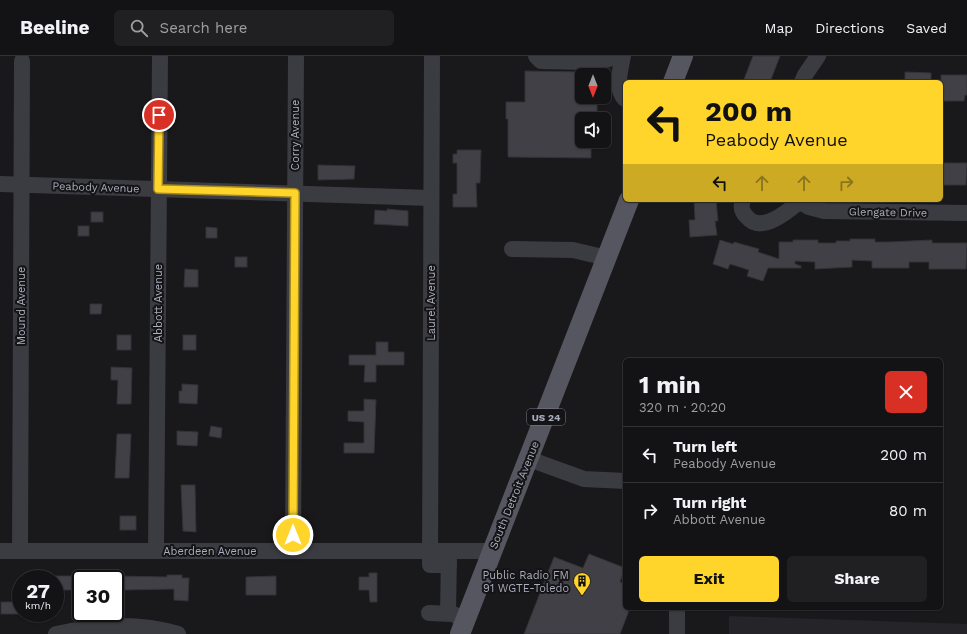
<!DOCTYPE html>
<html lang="en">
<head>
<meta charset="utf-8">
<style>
	:root { --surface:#131214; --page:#202022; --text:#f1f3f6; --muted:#9d9ea0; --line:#323234; --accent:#ffd52c }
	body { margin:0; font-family:"Work Sans",sans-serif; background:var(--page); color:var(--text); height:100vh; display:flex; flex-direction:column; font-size:15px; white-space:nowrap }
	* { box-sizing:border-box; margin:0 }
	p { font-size:13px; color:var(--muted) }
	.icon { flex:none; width:22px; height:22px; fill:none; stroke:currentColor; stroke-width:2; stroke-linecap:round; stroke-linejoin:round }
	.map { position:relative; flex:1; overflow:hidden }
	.details { position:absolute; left:623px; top:302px; width:320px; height:252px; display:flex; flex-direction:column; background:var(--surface); border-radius:6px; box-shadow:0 1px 3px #0004,0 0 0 1px var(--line) }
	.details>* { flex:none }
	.top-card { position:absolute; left:623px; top:24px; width:320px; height:122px; border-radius:6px; box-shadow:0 1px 3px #0004,0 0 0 1px var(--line); background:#ffd52c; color:#111; overflow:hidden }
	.needle { width:26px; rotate:180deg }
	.controls { position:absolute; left:575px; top:12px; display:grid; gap:8px }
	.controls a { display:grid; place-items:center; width:36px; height:36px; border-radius:6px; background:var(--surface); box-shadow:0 1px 3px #0004,0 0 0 1px var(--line); font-size:20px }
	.speed { position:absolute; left:12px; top:514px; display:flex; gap:8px; font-size:20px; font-weight:700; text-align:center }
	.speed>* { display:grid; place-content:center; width:52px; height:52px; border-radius:50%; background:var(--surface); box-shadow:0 1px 3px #0004,0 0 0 1px var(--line); line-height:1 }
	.speed small { font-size:10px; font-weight:400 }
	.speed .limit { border:2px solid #111; border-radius:6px; background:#fff; color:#111 }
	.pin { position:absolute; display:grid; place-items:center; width:34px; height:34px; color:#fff; margin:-17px; border:2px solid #fff; border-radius:50%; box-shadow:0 1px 4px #0007 }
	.me { position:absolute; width:44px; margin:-22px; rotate:0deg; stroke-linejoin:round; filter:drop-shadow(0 0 3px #0008) }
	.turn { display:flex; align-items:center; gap:14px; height:84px; padding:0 16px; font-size:18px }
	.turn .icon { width:52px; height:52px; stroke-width:2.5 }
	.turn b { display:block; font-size:28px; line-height:34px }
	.lanes { display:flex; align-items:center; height:38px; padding:0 16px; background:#0003; justify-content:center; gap:20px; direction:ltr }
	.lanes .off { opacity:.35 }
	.round { display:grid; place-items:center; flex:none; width:42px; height:42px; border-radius:6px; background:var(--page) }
	.head { display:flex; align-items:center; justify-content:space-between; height:68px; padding:0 16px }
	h1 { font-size:24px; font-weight:700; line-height:30px }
	.button { display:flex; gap:8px; margin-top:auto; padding:8px 16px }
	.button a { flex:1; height:46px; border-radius:6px; background:var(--accent); color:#111; font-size:16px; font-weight:700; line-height:46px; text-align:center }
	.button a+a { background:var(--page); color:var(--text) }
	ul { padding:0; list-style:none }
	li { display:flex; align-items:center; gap:12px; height:56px; padding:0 16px; border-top:1px solid var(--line) }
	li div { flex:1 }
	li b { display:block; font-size:15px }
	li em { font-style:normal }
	header { display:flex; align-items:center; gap:24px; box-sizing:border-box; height:56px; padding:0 20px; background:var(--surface); border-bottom:1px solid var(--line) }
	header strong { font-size:19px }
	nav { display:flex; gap:22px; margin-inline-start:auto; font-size:14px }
	.search { width:280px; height:36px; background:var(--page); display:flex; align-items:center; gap:10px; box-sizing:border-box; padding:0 14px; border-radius:6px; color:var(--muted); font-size:15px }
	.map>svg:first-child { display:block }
	.built { fill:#252428 }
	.building { fill:#404046; stroke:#333237 }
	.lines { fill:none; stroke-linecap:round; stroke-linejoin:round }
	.minor { stroke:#3b3b42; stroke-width:16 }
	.major { stroke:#555660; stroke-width:20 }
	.route-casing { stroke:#a68a1d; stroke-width:10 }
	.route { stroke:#ffd52c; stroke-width:7 }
	.labels { text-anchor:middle; stroke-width:4; stroke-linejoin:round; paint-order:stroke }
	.shield { fill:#141316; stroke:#7d7f8a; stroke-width:1 }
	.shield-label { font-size:10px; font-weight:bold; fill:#aaadbc }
	.street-label { font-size:11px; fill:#aaadbc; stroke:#141316 }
	.poi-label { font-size:11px; fill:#aaadbc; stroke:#141316; text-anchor:end }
</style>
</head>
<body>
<header>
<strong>Beeline</strong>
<div class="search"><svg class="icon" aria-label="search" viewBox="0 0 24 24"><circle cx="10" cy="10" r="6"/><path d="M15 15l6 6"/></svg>Search here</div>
<nav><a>Map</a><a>Directions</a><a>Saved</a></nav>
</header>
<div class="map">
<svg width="967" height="578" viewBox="0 0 967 578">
	<rect width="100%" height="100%" fill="#19181b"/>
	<path class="built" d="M 729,560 L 967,568 L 967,578 L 729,578 Z"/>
	<g class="building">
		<path d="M 753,0 L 780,0 L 770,26 L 743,26 Z"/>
		<path d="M 525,15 L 582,16 L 582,41 L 597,41 L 597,63 L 582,63 L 582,85 L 591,85 L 591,102 L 508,101 L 508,63 L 506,63 L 506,46 L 525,46 Z"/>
		<path d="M 905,16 L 931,17 L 931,26 L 905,26 Z"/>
		<path d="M 941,19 L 967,19 L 967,39 L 965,39 L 964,45 L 941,45 Z"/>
		<path d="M 457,94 L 481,94 L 480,127 L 476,127 L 477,151 L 453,151 L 453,138 L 457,138 L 457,107 L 453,107 L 453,98 L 457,98 Z"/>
		<path d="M 941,107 L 967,107 L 966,129 L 941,129 Z"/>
		<path d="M 318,109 L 355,110 L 354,123 L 318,124 Z"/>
		<path d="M 694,144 L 716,144 L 718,165 L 715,165 L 717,179 L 690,181 L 689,164 L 695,164 Z"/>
		<path d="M 387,153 L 408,155 L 408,170 L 374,168 L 375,154 L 387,155 Z"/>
		<rect x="91" y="156" width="12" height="10"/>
		<rect x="78" y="170" width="11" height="10"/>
		<path d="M 206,171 L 217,172 L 217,182 L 206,182 Z"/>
		<path d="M 850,183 L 875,183 L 875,186 L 889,186 L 932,184 L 932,187 L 967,187 L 966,213 L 929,213 L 929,206 L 909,206 L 909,212 L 872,212 L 872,205 L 852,204 L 852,211 L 815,213 L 815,206 L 795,205 L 795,208 L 801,210 L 801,212 L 768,212 L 763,225 L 747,220 L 749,214 L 730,208 L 728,213 L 713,208 L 720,184 L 733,188 L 734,186 L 759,193 L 758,196 L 779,203 L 779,186 L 793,186 L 793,184 L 818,184 L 818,187 L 836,187 L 836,185 L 850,185 Z"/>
		<rect x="235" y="201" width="12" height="10"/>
		<path d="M 185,213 L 198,214 L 198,231 L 184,231 Z"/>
		<path d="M 90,248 L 102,248 L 101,258 L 90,258 Z"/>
		<rect x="117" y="279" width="14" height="15"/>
		<rect x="183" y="279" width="13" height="15"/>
		<path d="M 376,286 L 388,286 L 388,296 L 404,296 L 404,309 L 376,309 L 376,326 L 364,326 L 365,309 L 349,309 L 349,299 L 376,299 Z"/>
		<path d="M 111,311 L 132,312 L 131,348 L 117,348 L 118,324 L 111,324 Z"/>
		<path d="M 182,328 L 198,329 L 197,348 L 179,347 L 179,335 L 182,335 Z"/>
		<path d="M 364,343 L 376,344 L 374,397 L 344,397 L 344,387 L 364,387 L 364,366 L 348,365 L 348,355 L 364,355 Z"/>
		<path d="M 211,370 L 222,372 L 221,382 L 209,380 Z"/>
		<path d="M 177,375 L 198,376 L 197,390 L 177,389 Z"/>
		<path d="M 117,378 L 131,378 L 129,422 L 115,422 Z"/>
		<path d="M 181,429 L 195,429 L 196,476 L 183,475 Z"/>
		<rect x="120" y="460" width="16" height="14"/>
		<path d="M 589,498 L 625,512 L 620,526 L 625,528 L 625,552 L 630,552 L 620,578 L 524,578 L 554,501 L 583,512 Z"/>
		<path d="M 369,517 L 377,517 L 377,546 L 370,546 L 369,534 L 359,534 L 359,521 L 369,521 Z"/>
		<path d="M 167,519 L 182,519 L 182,522 L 189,522 L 188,545 L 174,544 L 174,533 L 124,534 L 124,536 L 115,536 L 115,520 L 167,521 Z"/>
		<rect x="55" y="520" width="17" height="14"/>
		<path d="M 276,520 L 276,539 L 246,539 L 246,521 Z"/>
		<rect x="1" y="546" width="18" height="12"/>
	</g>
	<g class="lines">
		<g class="minor">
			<path d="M 432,0 L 430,507 L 430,509 L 449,509"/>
			<path d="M 536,0 L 541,5 L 588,6"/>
			<path d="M 623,0 C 621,12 614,33 625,43"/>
			<path d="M 598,6 L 619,0"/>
			<path d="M 802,26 L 805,19 L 818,0"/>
			<path d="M 0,128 L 431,142"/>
			<path d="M 743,144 C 740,151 742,156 747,161 C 761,178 787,156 799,146"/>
			<path d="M 797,144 L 809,151 L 824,155 L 967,157"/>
			<path d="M 512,193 L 573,194 L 607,202"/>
			<path d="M 529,403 L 584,423 L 625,425"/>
			<path d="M 0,495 L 492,495"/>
			<path d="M 20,495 L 22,5"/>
			<path d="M 156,495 L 160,0"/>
			<path d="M 293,495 L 296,0"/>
			<path d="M 429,557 L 453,558 L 457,560"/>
			<path d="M 448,557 L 449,498"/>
			<path d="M 56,578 C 97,569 137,566 178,578"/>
			<path d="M 677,578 L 677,552"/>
		</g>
		<g class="major">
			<path d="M 673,26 L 683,0"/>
			<path d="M 460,578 L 629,144"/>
		</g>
	</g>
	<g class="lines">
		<g class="route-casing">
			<path id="route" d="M 159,59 L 158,133 L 295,137 L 293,479"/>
		</g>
		<use href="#route" class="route"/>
	</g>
	<defs>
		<g id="building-pin" transform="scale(0.9)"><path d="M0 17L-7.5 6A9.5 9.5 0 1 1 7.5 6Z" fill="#ffd52c" stroke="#141316"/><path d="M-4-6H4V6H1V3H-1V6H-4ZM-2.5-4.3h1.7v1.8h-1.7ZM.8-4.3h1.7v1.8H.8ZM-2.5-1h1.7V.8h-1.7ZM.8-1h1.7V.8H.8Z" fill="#111"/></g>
	</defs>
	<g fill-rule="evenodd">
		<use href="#building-pin" x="582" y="525"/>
	</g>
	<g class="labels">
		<rect class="shield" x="527" y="353" width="38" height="16" rx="3"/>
		<g class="shield-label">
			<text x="546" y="365">US 24</text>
		</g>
		<g class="street-label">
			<text transform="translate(295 79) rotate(-90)" y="4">Corry Avenue</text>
			<text transform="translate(96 131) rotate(2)" y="4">Peabody Avenue</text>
			<text transform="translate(888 156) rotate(1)" y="4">Glengate Drive</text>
			<text transform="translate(158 247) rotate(-90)" y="4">Abbott Avenue</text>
			<text transform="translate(431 247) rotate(-90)" y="4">Laurel Avenue</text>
			<text transform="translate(21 250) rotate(-90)" y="4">Mound Avenue</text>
			<text transform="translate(514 439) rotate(-68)" y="4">South Detroit Avenue</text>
			<text x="210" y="499">Aberdeen Avenue</text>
		</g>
		<g class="poi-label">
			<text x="569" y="523">Public Radio FM<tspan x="569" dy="13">91 WGTE-Toledo</tspan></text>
		</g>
	</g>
</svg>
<div class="controls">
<a><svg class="needle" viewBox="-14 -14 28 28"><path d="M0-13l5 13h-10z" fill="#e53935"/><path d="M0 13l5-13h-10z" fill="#9d9ea0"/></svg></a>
<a><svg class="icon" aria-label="sound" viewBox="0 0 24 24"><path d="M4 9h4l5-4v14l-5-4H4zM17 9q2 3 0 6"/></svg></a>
</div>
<div class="speed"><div>27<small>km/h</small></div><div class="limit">30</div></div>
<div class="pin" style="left:159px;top:59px;background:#d93025"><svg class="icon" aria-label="arrive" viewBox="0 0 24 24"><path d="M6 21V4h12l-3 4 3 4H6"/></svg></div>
<svg class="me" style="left:293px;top:479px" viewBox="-20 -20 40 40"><circle r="17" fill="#ffd52c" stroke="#fff" stroke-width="3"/><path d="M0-11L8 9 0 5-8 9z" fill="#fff"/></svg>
<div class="top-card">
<div class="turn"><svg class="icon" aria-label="left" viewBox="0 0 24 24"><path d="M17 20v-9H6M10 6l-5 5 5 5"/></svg><div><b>200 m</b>Peabody Avenue</div></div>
<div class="lanes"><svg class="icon" aria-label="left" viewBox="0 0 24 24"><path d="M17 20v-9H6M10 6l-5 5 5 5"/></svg><svg class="icon off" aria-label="ahead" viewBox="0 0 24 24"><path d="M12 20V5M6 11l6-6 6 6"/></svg><svg class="icon off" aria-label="ahead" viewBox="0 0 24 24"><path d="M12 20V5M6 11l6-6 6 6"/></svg><svg class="icon off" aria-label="right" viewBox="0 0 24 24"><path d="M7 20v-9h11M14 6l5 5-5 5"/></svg></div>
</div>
<section class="details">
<div class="head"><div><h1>1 min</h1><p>320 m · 20:20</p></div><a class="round" style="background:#d93025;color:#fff"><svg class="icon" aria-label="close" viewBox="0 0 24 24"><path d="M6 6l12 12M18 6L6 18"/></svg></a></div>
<ul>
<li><svg class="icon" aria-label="left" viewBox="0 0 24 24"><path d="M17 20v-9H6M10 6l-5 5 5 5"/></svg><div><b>Turn left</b><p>Peabody Avenue</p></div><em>200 m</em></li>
<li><svg class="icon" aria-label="right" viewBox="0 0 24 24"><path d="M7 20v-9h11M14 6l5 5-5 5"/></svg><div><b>Turn right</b><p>Abbott Avenue</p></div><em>80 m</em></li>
</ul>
<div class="button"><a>Exit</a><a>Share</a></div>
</section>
</div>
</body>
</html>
